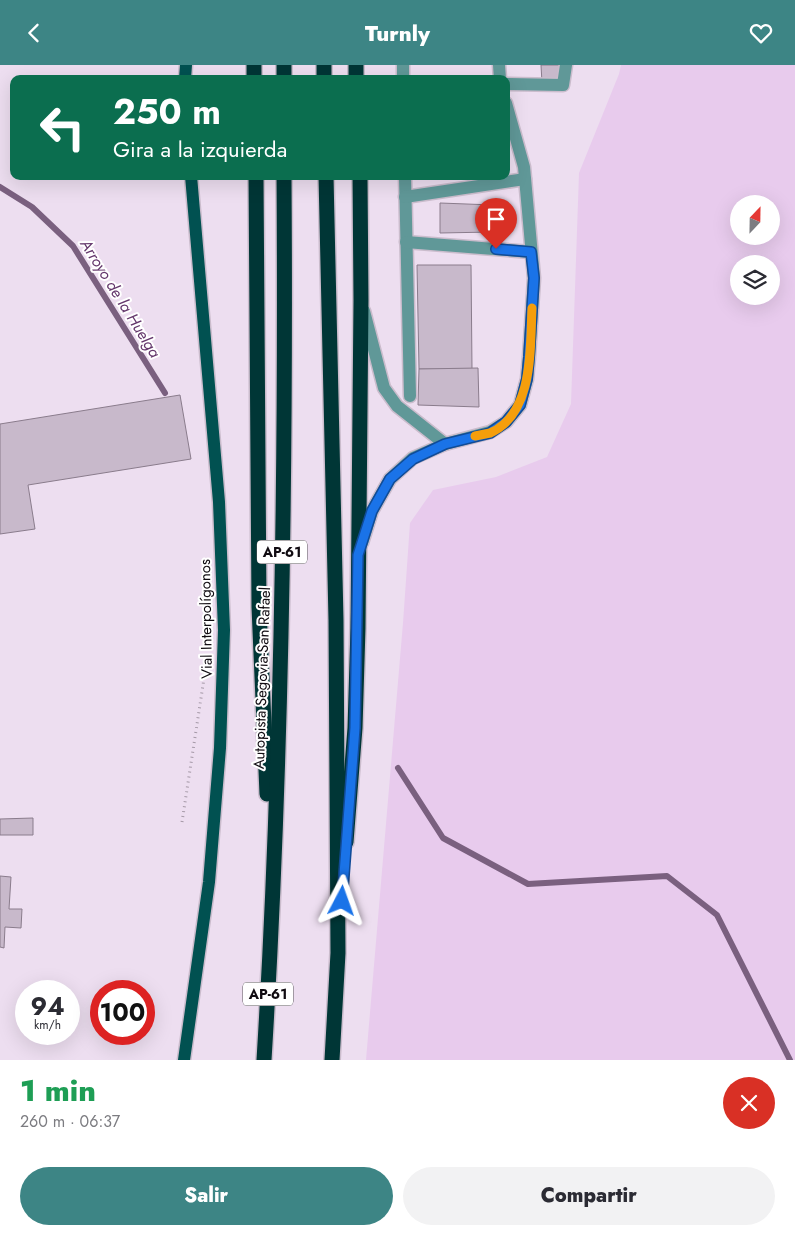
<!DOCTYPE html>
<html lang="es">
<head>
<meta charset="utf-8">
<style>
	:root { --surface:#fff; --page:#f2f2f3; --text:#2b2b33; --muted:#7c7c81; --accent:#3d8585 }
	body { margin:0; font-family:Jost,sans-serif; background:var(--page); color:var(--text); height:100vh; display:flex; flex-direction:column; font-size:19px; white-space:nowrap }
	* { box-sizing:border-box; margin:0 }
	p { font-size:16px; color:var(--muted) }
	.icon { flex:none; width:28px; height:28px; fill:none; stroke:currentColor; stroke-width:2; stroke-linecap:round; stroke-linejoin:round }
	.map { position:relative; height:995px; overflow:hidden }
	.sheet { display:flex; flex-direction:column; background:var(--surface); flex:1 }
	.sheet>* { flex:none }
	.banner { position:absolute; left:10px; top:10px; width:500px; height:105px; border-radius:10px; box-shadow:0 5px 20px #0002; background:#0b6e4f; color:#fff; overflow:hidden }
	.needle { width:32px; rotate:22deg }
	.tools { position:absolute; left:730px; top:130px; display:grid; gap:10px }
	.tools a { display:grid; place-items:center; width:50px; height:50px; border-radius:50%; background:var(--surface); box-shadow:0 5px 20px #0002; font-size:25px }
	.speed { position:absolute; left:15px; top:915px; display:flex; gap:10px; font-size:25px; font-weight:700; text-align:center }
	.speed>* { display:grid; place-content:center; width:65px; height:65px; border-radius:50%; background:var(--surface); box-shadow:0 5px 20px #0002; line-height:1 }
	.speed small { font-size:12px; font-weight:400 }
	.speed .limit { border:8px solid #d22; background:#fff; color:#111 }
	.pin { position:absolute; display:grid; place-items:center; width:42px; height:42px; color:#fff; margin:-51px -21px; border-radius:50% 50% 50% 0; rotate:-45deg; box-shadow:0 0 5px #0007 }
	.pin .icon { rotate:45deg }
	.me { position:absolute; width:55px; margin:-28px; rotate:4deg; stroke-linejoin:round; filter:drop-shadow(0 0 4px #0008) }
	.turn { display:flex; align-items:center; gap:18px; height:105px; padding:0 20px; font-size:22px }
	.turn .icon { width:65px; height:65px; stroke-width:2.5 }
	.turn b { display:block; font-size:35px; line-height:42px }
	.round { display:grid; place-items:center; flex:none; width:52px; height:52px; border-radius:26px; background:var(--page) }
	.overview { display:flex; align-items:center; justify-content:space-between; height:85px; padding:0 20px }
	h1 { font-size:30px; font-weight:800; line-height:38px; color:#1e9e55 }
	.primary-button { display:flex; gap:10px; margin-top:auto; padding:10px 20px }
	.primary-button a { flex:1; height:58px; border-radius:30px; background:var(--accent); color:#fff; font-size:20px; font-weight:800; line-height:58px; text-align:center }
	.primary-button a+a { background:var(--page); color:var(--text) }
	header { display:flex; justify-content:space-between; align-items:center; height:65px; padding:0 20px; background:var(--accent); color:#fff; font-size:22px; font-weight:800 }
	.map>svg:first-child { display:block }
	.green { fill:#e8cbed; fill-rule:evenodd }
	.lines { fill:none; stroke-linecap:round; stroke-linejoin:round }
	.stream { stroke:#7a607f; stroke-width:6 }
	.building { fill:#c8b9cb; stroke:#8a7c8c }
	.minor-casing { stroke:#cabccc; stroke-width:15 }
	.major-casing { stroke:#cabccc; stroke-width:15 }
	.highway-casing { stroke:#cabccc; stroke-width:18 }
	.path { stroke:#a599a7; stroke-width:3; stroke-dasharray:1 4; stroke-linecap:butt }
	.minor { stroke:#609898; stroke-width:12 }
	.major { stroke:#015151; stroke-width:12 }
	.highway { stroke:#003636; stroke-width:15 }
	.route-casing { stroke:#114b97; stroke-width:12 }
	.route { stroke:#1a73e8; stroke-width:9 }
	.slow { stroke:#f59e0b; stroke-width:9 }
	.labels { text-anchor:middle; stroke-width:4; stroke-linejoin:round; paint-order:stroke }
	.shield { fill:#fff; stroke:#585458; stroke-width:1 }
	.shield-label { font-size:14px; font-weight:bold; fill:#100b11 }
	.street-label { font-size:15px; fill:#100b11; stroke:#fff }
	.water-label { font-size:16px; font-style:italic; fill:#64376c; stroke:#fff }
</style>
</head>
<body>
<header><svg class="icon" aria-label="back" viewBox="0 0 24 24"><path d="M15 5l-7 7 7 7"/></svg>Turnly<svg class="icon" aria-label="heart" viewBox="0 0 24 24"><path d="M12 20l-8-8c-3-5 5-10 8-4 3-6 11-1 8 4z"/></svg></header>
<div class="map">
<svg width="795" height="995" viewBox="0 0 795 995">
	<rect width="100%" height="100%" fill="#eddef0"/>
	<path class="green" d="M 621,0 L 795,0 L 795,995 L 366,995 L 403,558 L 410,458 L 433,425 L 496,412 L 547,392 L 571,339 L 579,108 L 619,9 ZM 739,139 L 771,139 L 771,171 L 739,171 ZM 739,199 L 771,199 L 771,231 L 739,231 Z"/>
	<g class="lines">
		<g class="stream">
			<path d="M 0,122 L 32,142 L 73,181 L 165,328"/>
			<path d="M 398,703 L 443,773 L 528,819 L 667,811 L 717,850 L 790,995"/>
		</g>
	</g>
	<g class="building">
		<path d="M 541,0 L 560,0 L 560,18 L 542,18 Z"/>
		<path d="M 440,138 L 493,140 L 492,167 L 440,168 Z"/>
		<path d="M 417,200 L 471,200 L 472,304 L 419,304 Z"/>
		<path d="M 478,303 L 479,342 L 418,340 L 419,304 Z"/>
		<path d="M 180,330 L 191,394 L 28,420 L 35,464 L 0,469 L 0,359 Z"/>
		<path d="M 33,753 L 33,770 L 0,770 L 0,754 Z"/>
		<path d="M 0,811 L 11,812 L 9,844 L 22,844 L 21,863 L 5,862 L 4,883 L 0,882 Z"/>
	</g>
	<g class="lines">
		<g class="minor-casing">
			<g id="minor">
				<path d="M 499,0 L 500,14"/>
				<path d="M 403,14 L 403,0"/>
				<path d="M 506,19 L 563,20 L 566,0"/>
				<path d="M 405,111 L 410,331"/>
				<path d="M 405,132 L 525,114"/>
				<path d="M 406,177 L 531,187"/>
				<path d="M 364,246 L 384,323 L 397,341 L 445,379"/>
				<path d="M 362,478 L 372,446 L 390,414 L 413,393 L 445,379 L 490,367 L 506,357 L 520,340 L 527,314 L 529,292 L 534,213 L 524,102 L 506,38"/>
			</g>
		</g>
		<g class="major-casing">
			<g id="major">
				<path d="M 185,14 L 186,0"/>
				<path d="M 184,995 L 209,817 L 220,683 L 224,565 L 219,437 L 191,111"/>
			</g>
		</g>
		<g class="highway-casing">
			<g id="highway">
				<path d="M 254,0 L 254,14"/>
				<path d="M 284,0 L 284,14"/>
				<path d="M 324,0 L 324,14"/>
				<path d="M 356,0 L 356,14"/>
				<path d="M 256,111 L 259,542 L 267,729"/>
				<path d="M 326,111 L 336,555 L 338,888 L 332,995"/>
				<path d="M 346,777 L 355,663 L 358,563 L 361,235 L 360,111"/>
				<path d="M 264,995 C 282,701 286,406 284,111"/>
			</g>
		</g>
		<path class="path" d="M 182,757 L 205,607"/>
		<use href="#minor" class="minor"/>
		<use href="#major" class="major"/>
		<use href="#highway" class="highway"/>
	</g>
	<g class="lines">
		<g class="route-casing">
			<path id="route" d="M 342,836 L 355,663 L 358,490 L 372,446 L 390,414 L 413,394 L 445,379 L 490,368 L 506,357 L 520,340 L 527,314 L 529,292 L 534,213 L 531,187 L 496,184"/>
		</g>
		<use href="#route" class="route"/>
		<path class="slow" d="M 475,371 C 480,370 485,369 490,368 C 534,349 530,283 532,243"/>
	</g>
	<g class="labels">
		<g class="shield">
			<rect x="257" y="475.5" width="50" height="23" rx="4"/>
			<rect x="243" y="917.5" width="50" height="23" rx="4"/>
		</g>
		<g class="shield-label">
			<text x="282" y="492">AP-61</text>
			<text x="268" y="934">AP-61</text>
		</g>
		<g class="street-label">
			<text transform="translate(206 554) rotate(-91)" y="5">Vial Interpolígonos</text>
			<text transform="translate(262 613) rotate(-88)" y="5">Autopista Segovia-San Rafael</text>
		</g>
		<g class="water-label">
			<text transform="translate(121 233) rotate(58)" y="6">Arroyo de la Huelga</text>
		</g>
	</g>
</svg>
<div class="tools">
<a><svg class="needle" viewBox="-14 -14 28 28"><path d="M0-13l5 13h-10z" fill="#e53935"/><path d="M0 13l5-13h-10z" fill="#7c7c81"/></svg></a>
<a><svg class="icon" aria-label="layers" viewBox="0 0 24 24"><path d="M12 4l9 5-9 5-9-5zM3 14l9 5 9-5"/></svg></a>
</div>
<div class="speed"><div>94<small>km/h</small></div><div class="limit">100</div></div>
<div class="pin" style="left:496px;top:184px;background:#d93025"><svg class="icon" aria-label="arrive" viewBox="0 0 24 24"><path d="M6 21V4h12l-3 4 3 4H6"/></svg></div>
<svg class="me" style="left:342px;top:836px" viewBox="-20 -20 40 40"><path d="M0-17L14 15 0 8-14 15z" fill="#1a73e8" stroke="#fff" stroke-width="4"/></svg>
<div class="banner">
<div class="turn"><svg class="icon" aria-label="left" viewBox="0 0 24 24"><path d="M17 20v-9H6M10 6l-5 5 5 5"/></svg><div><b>250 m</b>Gira a la izquierda</div></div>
</div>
</div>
<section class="sheet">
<div class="overview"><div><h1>1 min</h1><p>260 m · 06:37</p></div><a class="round" style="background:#d93025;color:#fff"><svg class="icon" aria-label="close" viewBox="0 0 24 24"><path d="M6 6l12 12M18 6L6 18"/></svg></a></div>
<div class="primary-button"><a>Salir</a><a>Compartir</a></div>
</section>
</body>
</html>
